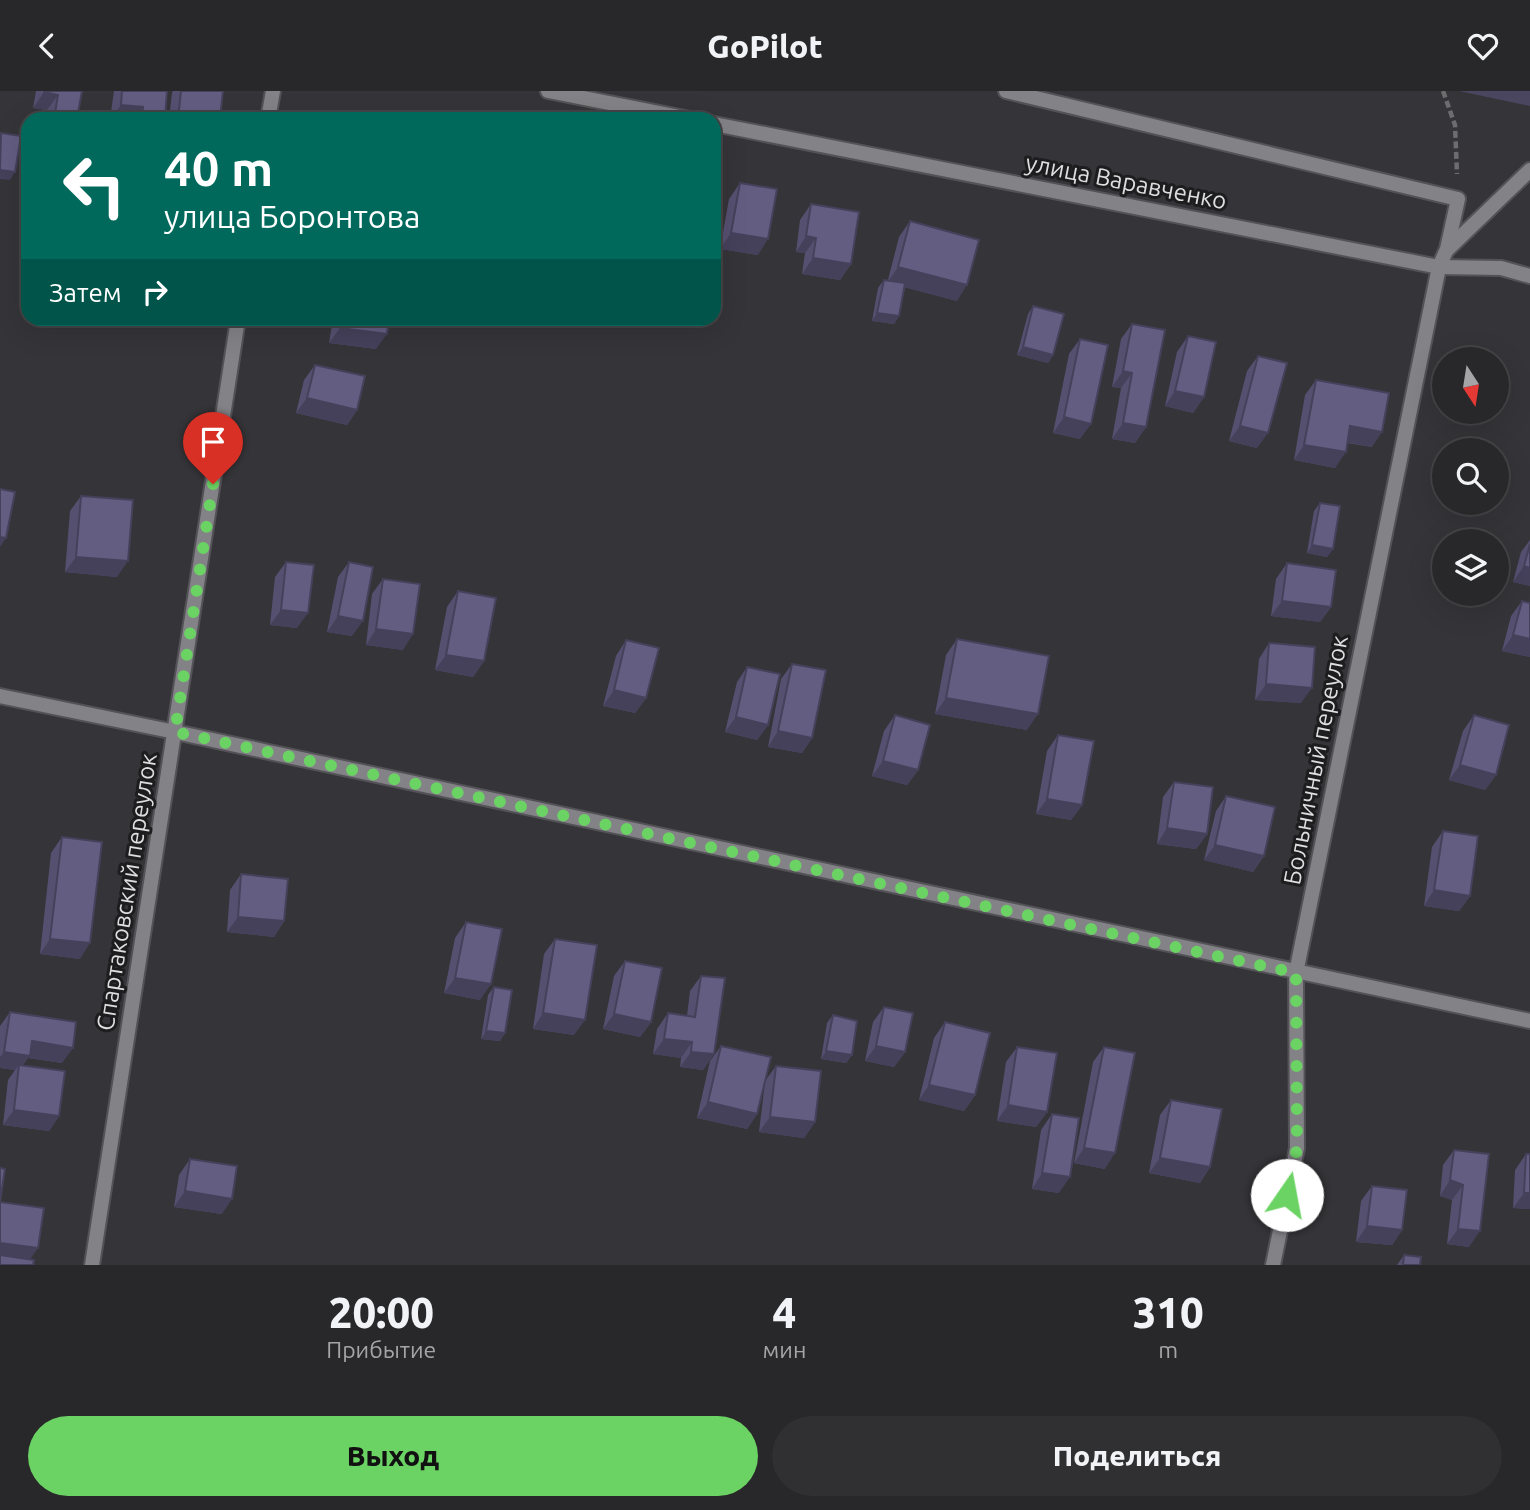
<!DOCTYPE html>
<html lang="ru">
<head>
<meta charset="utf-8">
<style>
	:root { --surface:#28272a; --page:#302f32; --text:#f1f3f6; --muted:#a5a5a8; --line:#444447; --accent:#6bd363 }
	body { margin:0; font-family:Ubuntu,sans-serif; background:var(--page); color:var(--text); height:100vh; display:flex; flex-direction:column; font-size:26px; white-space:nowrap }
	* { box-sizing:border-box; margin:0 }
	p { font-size:23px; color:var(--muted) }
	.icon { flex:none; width:38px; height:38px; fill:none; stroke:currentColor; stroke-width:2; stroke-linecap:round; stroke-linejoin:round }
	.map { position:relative; height:1174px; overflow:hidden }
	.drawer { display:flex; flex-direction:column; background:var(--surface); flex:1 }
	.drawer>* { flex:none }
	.banner { position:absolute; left:21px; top:21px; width:700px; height:214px; border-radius:21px; box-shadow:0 7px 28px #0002,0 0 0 2px var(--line); background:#00695c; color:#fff; overflow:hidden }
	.needle { width:46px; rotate:168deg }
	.fabs { position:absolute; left:1432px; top:256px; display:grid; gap:14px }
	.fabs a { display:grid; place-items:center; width:77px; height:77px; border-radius:50%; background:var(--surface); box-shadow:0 7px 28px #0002,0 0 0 2px var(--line); font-size:35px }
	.pin { position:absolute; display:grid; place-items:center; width:60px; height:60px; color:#fff; margin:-72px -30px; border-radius:50% 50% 50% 0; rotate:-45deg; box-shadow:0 0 7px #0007 }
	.pin .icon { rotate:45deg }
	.me { position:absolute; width:77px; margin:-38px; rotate:12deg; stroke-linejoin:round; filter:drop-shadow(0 0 5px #0008) }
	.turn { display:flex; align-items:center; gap:24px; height:147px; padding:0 28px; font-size:32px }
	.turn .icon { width:91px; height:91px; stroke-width:2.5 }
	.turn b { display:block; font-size:49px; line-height:60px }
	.then { display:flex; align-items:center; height:66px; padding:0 28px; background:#0003; gap:14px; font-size:26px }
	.eta { display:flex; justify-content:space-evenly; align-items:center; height:119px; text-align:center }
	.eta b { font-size:42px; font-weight:800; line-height:49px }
	.primary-button { display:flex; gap:14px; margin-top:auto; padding:14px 28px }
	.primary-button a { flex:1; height:80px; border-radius:42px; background:var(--accent); color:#111; font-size:28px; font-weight:800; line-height:80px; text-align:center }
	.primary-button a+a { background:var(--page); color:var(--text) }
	header { display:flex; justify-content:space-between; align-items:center; height:91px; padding:0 28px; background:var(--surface); font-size:32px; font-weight:800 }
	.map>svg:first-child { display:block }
	.green { fill:#4a465f }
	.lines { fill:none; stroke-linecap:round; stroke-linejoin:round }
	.lane-casing { stroke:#535256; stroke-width:18 }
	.street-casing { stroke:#535256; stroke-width:18 }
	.path { stroke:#6d6c6f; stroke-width:4.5; stroke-dasharray:7 3.5; stroke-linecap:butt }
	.lane { stroke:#838287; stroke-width:14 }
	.street { stroke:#838287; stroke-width:14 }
	.wall { fill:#555070 }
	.shaded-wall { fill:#45415b }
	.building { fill:#635d82; stroke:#45415b; stroke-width:2 }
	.route { stroke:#6bd363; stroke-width:12; stroke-dasharray:0 21.6 }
	.labels { text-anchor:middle; stroke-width:6; stroke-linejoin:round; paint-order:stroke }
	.street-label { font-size:24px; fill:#dedde0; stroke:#1d1c1e }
</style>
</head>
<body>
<header><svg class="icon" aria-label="back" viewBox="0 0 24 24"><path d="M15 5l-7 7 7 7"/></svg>GoPilot<svg class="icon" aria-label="heart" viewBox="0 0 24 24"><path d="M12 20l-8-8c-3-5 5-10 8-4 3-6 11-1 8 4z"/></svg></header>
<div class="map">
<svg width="1530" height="1174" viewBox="0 0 1530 1174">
	<rect width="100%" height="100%" fill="#353438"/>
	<path class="green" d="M 1459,0 L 1530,0 L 1530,15 Z"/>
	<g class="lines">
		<g class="lane-casing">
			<g id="lane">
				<path d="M 1006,0 L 1458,108 L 1447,158 L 1439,176"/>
				<path d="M 1448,158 L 1530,79"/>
			</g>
		</g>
		<g class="street-casing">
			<g id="street">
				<path d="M 548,0 L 690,28"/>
				<path d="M 268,28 L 273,0"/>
				<path d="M 714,33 L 1439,176 L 1501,177 L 1530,185"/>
				<path d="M 0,605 L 175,641 L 1530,930"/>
				<path d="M 92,1174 L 238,228"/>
				<path d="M 1273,1174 L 1297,1057 L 1296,882 L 1439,176"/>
			</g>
		</g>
		<path class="path" d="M 1443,0 L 1455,34 L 1457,83"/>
		<use href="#lane" class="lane"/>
		<use href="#street" class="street"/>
	</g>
	<g class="wall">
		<path d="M 36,0 L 82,0 L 77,28 L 46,28 L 47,19 L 33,17 Z"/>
		<path d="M 114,0 L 167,0 L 165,28 L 110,28 Z"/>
		<path d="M 173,0 L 181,0 L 220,28 L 169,28 L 172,2 Z"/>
		<path d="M 740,92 L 758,164 L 720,158 L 729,108 Z"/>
		<path d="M 811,113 L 851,173 L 840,189 L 802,183 L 805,162 L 796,161 L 800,129 Z"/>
		<path d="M 910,130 L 957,210 L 905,196 L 899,225 L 894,233 L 872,230 L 878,197 L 884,189 L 888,189 L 899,146 Z"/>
		<path d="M 1033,215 L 1053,264 L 1048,272 L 1017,264 L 1028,223 Z"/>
		<path d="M 333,228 L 389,228 L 376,258 L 329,252 Z"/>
		<path d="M 1132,233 L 1146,336 L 1135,352 L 1112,348 L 1121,297 L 1112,296 L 1121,248 Z"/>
		<path d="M 1188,245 L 1204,306 L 1193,322 L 1165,315 L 1177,261 Z"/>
		<path d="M 1080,248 L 1080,348 L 1053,342 L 1069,263 Z"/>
		<path d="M 1258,265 L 1257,357 L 1229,350 L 1247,280 Z"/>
		<path d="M 315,274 L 357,319 L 347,334 L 296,322 L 304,289 Z"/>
		<path d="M 1316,289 L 1372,356 L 1347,352 L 1335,377 L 1294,369 L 1305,304 Z"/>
		<path d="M 81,405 L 117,486 L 65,481 L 70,420 Z"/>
		<path d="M 1320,412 L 1333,458 L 1327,466 L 1307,462 L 1314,420 Z"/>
		<path d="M 1530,449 L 1530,495 L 1513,491 L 1521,461 Z"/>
		<path d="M 286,471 L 297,537 L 270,534 L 275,486 Z"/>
		<path d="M 349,471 L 352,545 L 327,541 L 338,486 Z"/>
		<path d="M 1287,472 L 1331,516 L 1320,531 L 1271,525 L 1276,488 Z"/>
		<path d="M 383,488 L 403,559 L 366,554 L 372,503 Z"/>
		<path d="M 458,500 L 484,570 L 473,586 L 435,579 L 447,516 Z"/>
		<path d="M 1522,510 L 1530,566 L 1502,560 L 1511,525 Z"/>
		<path d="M 957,548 L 1027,639 L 935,623 L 946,564 Z"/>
		<path d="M 626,549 L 646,607 L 635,622 L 603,615 L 616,565 Z"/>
		<path d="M 1269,552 L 1301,612 L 1255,609 L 1259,568 Z"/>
		<path d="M 792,573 L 812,647 L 802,662 L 768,656 L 781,588 Z"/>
		<path d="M 747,576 L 768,634 L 757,649 L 725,641 L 737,591 Z"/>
		<path d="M 895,624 L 918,679 L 907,694 L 872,685 L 884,640 Z"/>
		<path d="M 1474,624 L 1496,684 L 1485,699 L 1449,689 L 1463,640 Z"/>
		<path d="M 1058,644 L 1082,714 L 1071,729 L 1036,723 L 1047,660 Z"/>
		<path d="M 1174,691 L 1207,743 L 1196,758 L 1157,753 L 1163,706 Z"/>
		<path d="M 1226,705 L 1264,765 L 1253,781 L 1204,769 L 1216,720 Z"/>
		<path d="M 1443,740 L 1470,805 L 1459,820 L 1424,815 L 1432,756 Z"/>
		<path d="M 62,746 L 80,868 L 40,863 L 51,762 Z"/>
		<path d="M 241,783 L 284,830 L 274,846 L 227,841 L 230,799 Z"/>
		<path d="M 466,831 L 480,909 L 444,902 L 455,847 Z"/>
		<path d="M 555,848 L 574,944 L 533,938 L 544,863 Z"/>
		<path d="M 625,870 L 651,931 L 640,946 L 603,938 L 614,885 Z"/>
		<path d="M 701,885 L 714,963 L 703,979 L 680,976 L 681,967 L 653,963 L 657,938 L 668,922 L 687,925 L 690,900 Z"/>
		<path d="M 494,896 L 505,942 L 500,950 L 481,948 L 488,904 Z"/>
		<path d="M 884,916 L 905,961 L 894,976 L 865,970 L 873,931 Z"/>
		<path d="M 10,921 L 62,972 L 28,967 L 23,974 L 59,1025 L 49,1040 L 3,1034 L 8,989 L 15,979 L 0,977 L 0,935 Z"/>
		<path d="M 833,924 L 852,964 L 846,972 L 821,968 L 827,932 Z"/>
		<path d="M 945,931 L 975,1004 L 964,1020 L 919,1009 L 934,947 Z"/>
		<path d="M 721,955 L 765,990 L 776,975 L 815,1031 L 804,1047 L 759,1041 L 765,991 L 757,1023 L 747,1038 L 697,1027 L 710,970 Z"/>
		<path d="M 1017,956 L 1047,1021 L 1036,1036 L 997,1030 L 1006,971 Z"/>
		<path d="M 1104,956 L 1105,1078 L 1074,1072 L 1093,971 Z"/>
		<path d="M 1171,1009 L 1210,1076 L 1200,1092 L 1149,1082 L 1160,1024 Z"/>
		<path d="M 1052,1023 L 1059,1102 L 1032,1098 L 1041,1039 Z"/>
		<path d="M 1454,1059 L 1489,1063 L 1469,1156 L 1447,1153 L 1452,1109 L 1440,1105 L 1443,1074 Z"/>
		<path d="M 1526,1063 L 1530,1118 L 1513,1117 L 1515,1079 Z"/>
		<path d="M 190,1068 L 222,1123 L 174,1116 L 179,1084 Z"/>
		<path d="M 1372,1095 L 1402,1139 L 1392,1154 L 1356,1151 L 1361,1110 Z"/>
		<path d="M 1404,1164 L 1420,1174 L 1397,1174 Z"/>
	</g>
	<g class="shaded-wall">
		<path d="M 44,1 L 58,4 L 47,19 L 33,17 Z"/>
		<path d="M 121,14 L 143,16 L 135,28 L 111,28 Z"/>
		<path d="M 0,79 L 15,81 L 10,89 L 0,88 Z"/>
		<path d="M 731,142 L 768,148 L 758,164 L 720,158 Z"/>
		<path d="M 806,145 L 816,147 L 805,162 L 796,161 Z"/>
		<path d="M 813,167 L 851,173 L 840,189 L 802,183 Z"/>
		<path d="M 898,176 L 967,194 L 957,210 L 887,192 Z"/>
		<path d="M 877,222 L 899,225 L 894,233 L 872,230 Z"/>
		<path d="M 340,237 L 387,243 L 376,258 L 329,252 Z"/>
		<path d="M 1023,256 L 1053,264 L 1048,272 L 1017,264 Z"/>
		<path d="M 1123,280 L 1132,282 L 1121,297 L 1112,296 Z"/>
		<path d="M 1175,300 L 1204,306 L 1193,322 L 1165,315 Z"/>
		<path d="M 307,307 L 357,319 L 347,334 L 296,322 Z"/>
		<path d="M 1064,326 L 1091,333 L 1080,348 L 1053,342 Z"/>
		<path d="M 1123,332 L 1146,336 L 1135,352 L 1112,348 Z"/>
		<path d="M 1240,335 L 1268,342 L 1257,357 L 1229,350 Z"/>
		<path d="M 1350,335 L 1382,341 L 1372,356 L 1340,350 Z"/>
		<path d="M 1304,354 L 1346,361 L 1335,377 L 1294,369 Z"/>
		<path d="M 0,446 L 6,447 L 0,456 Z"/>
		<path d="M 1312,454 L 1333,458 L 1327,466 L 1307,462 Z"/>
		<path d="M 76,466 L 128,470 L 117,486 L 65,481 Z"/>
		<path d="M 1524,475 L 1530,477 L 1530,495 L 1513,491 Z"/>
		<path d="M 1282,510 L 1331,516 L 1320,531 L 1271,525 Z"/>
		<path d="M 281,519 L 308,522 L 297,537 L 270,534 Z"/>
		<path d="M 338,525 L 363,530 L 352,545 L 327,541 Z"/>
		<path d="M 376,538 L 413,543 L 403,559 L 366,554 Z"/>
		<path d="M 1513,544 L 1530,548 L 1530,566 L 1502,560 Z"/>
		<path d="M 446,564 L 484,570 L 473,586 L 435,579 Z"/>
		<path d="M 1266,593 L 1312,597 L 1301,612 L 1255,609 Z"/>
		<path d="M 614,599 L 646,607 L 635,622 L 603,615 Z"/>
		<path d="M 946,607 L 1038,623 L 1027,639 L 935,623 Z"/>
		<path d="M 736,626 L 768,634 L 757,649 L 725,641 Z"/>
		<path d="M 778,640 L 812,647 L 802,662 L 768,656 Z"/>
		<path d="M 883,670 L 918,679 L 907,694 L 872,685 Z"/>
		<path d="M 1460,674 L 1496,684 L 1485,699 L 1449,689 Z"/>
		<path d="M 1047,708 L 1082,714 L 1071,729 L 1036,723 Z"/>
		<path d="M 1167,737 L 1207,743 L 1196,758 L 1157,753 Z"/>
		<path d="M 1215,754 L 1264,765 L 1253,781 L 1204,769 Z"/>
		<path d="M 1434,799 L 1470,805 L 1459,820 L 1424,815 Z"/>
		<path d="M 238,826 L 284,830 L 274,846 L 227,841 Z"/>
		<path d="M 50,848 L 90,852 L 80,868 L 40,863 Z"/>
		<path d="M 455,887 L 491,893 L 480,909 L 444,902 Z"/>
		<path d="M 543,922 L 585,929 L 574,944 L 533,938 Z"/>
		<path d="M 614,923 L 651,931 L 640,946 L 603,938 Z"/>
		<path d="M 486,940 L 505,942 L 500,950 L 481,948 Z"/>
		<path d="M 664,948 L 692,951 L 681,967 L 653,963 Z"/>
		<path d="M 32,950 L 73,957 L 62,972 L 28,967 L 19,980 L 19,974 L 15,979 L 0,977 L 0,966 L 4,961 Z"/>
		<path d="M 876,955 L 905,961 L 894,976 L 865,970 Z"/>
		<path d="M 826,960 L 852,964 L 846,972 L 821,968 Z"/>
		<path d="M 691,961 L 714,963 L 703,979 L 680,976 Z"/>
		<path d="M 929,994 L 975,1004 L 964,1020 L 919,1009 Z"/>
		<path d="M 708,1011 L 757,1023 L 747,1038 L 697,1027 Z"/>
		<path d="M 1008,1014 L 1047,1021 L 1036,1036 L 997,1030 Z"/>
		<path d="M 14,1019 L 59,1025 L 49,1040 L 3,1034 Z"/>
		<path d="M 770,1026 L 815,1031 L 804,1047 L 759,1041 Z"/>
		<path d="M 1084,1057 L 1115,1062 L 1105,1078 L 1074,1072 Z"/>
		<path d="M 1160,1067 L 1210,1076 L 1200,1092 L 1149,1082 Z"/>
		<path d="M 1042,1082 L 1070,1086 L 1059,1102 L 1032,1098 Z"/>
		<path d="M 1450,1089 L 1463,1094 L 1452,1109 L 1440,1105 Z"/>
		<path d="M 185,1100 L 232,1108 L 222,1123 L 174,1116 Z"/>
		<path d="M 1524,1102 L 1530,1102 L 1530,1118 L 1513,1117 Z"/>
		<path d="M 1367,1135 L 1402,1139 L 1392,1154 L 1356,1151 Z"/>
		<path d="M 1458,1138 L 1480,1140 L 1469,1156 L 1447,1153 Z"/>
		<path d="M 0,1152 L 38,1157 L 27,1173 L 0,1169 Z"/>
	</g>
	<g class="building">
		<path d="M 44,0 L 82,0 L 77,28 L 54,28 L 58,4 L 44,1 Z"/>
		<path d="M 122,0 L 167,0 L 165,28 L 142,28 L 143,16 L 121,14 Z"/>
		<path d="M 181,0 L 223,0 L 220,28 L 178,28 Z"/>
		<path d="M 1,42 L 21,45 L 15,81 L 0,79 Z"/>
		<path d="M 740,92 L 777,98 L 768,148 L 731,142 Z"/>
		<path d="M 811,113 L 859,121 L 851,173 L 813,167 L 816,147 L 806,145 Z"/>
		<path d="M 910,130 L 979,149 L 967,194 L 898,176 Z"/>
		<path d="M 884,189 L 905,192 L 899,225 L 877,222 Z"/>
		<path d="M 1033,215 L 1064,223 L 1053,264 L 1023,256 Z"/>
		<path d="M 341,228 L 389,228 L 387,243 L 340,237 Z"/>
		<path d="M 1132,233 L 1165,239 L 1146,336 L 1123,332 L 1132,282 L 1123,280 Z"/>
		<path d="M 1188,245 L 1216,251 L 1204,306 L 1175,300 Z"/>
		<path d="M 1080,248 L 1108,254 L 1091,333 L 1064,326 Z"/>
		<path d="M 1258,265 L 1287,272 L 1268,342 L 1240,335 Z"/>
		<path d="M 315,274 L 365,285 L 357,319 L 307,307 Z"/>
		<path d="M 1316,289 L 1389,302 L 1382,341 L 1350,335 L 1346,361 L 1304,354 Z"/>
		<path d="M 0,398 L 15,401 L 6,447 L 0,446 Z"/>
		<path d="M 81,405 L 133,409 L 128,470 L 76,466 Z"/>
		<path d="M 1320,412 L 1340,415 L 1333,458 L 1312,454 Z"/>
		<path d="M 1530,453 L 1530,477 L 1524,475 Z"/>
		<path d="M 286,471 L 314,474 L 308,522 L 281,519 Z"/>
		<path d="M 349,471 L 373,476 L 363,530 L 338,525 Z"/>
		<path d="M 1287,472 L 1336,479 L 1331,516 L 1282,510 Z"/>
		<path d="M 383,488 L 420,493 L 413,543 L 376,538 Z"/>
		<path d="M 458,500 L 496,507 L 484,570 L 446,564 Z"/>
		<path d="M 1522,510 L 1530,512 L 1530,548 L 1513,544 Z"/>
		<path d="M 957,548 L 1049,565 L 1038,623 L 946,607 Z"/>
		<path d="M 626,549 L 659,557 L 646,607 L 614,599 Z"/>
		<path d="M 1269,552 L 1315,556 L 1312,597 L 1266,593 Z"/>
		<path d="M 792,573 L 826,579 L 812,647 L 778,640 Z"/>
		<path d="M 747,576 L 780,583 L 768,634 L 736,626 Z"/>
		<path d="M 895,624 L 930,634 L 918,679 L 883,670 Z"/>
		<path d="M 1474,624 L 1509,634 L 1496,684 L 1460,674 Z"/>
		<path d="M 1058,644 L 1094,650 L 1082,714 L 1047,708 Z"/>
		<path d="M 1174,691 L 1213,696 L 1207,743 L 1167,737 Z"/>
		<path d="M 1226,705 L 1275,716 L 1264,765 L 1215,754 Z"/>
		<path d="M 1443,740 L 1478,745 L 1470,805 L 1434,799 Z"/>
		<path d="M 62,746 L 102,751 L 90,852 L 50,848 Z"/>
		<path d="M 241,783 L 288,788 L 284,830 L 238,826 Z"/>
		<path d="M 466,831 L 502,838 L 491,893 L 455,887 Z"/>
		<path d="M 555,848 L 597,854 L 585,929 L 543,922 Z"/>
		<path d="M 625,870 L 662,877 L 651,931 L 614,923 Z"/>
		<path d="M 701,885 L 725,887 L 714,963 L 691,961 L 692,951 L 664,948 L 668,922 L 695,926 Z"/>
		<path d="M 494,896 L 512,899 L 505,942 L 486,940 Z"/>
		<path d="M 884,916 L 913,922 L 905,961 L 876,955 Z"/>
		<path d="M 10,921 L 76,931 L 73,957 L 32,950 L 30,965 L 4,961 Z"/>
		<path d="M 833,924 L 857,930 L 852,964 L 826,960 Z"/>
		<path d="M 945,931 L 990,942 L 975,1004 L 929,994 Z"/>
		<path d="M 721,955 L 771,966 L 757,1023 L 708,1011 Z"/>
		<path d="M 1017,956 L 1057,962 L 1047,1021 L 1008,1014 Z"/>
		<path d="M 1104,956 L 1135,962 L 1115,1062 L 1084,1057 Z"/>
		<path d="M 19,974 L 65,980 L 59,1025 L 14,1019 Z"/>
		<path d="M 776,975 L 821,980 L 815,1031 L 770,1026 Z"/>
		<path d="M 1171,1009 L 1222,1018 L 1210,1076 L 1160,1067 Z"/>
		<path d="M 1052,1023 L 1079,1027 L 1070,1086 L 1042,1082 Z"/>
		<path d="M 1454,1059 L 1489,1063 L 1480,1140 L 1458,1138 L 1463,1094 L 1450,1089 Z"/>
		<path d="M 1526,1063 L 1530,1063 L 1530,1102 L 1524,1102 Z"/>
		<path d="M 190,1068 L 237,1075 L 232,1108 L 185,1100 Z"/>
		<path d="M 0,1077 L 5,1078 L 0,1111 L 44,1117 L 38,1157 L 0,1152 Z"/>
		<path d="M 1372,1095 L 1407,1099 L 1402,1139 L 1367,1135 Z"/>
		<path d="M 0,1164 L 34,1169 L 33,1174 L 0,1174 Z"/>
		<path d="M 1404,1164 L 1421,1166 L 1420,1174 L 1403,1174 Z"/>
	</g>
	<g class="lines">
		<path class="route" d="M 213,393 L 175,641 L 1296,882 L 1297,1057 L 1287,1104"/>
	</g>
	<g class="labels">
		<g class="street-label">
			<text transform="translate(1126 91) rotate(11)" y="8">улица Варавченко</text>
			<text transform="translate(1316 669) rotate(-79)" y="8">Больничный переулок</text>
			<text transform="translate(127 801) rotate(-81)" y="8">Спартаковский переулок</text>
		</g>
	</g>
</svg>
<div class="fabs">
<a><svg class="needle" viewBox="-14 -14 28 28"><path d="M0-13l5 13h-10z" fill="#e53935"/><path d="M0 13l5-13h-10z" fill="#a5a5a8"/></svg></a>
<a><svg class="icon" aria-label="search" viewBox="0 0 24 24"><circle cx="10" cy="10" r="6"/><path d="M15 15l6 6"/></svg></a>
<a><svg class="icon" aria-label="layers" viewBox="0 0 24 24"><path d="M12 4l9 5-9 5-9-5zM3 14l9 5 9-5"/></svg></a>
</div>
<div class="pin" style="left:213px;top:393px;background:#d93025"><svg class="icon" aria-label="arrive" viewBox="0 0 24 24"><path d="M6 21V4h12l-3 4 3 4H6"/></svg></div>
<svg class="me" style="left:1287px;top:1104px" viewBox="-20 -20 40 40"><circle r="19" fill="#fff"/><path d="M0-13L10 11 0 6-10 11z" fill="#6bd363"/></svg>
<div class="banner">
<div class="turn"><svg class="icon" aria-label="left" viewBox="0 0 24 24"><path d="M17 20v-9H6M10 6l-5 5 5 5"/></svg><div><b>40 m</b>улица Боронтова</div></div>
<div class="then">Затем<svg class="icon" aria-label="right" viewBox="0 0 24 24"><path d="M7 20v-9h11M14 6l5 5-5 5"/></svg></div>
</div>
</div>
<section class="drawer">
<div class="eta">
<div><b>20:00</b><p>Прибытие</p></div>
<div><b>4</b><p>мин</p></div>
<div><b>310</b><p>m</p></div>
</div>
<div class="primary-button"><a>Выход</a><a>Поделиться</a></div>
</section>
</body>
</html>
